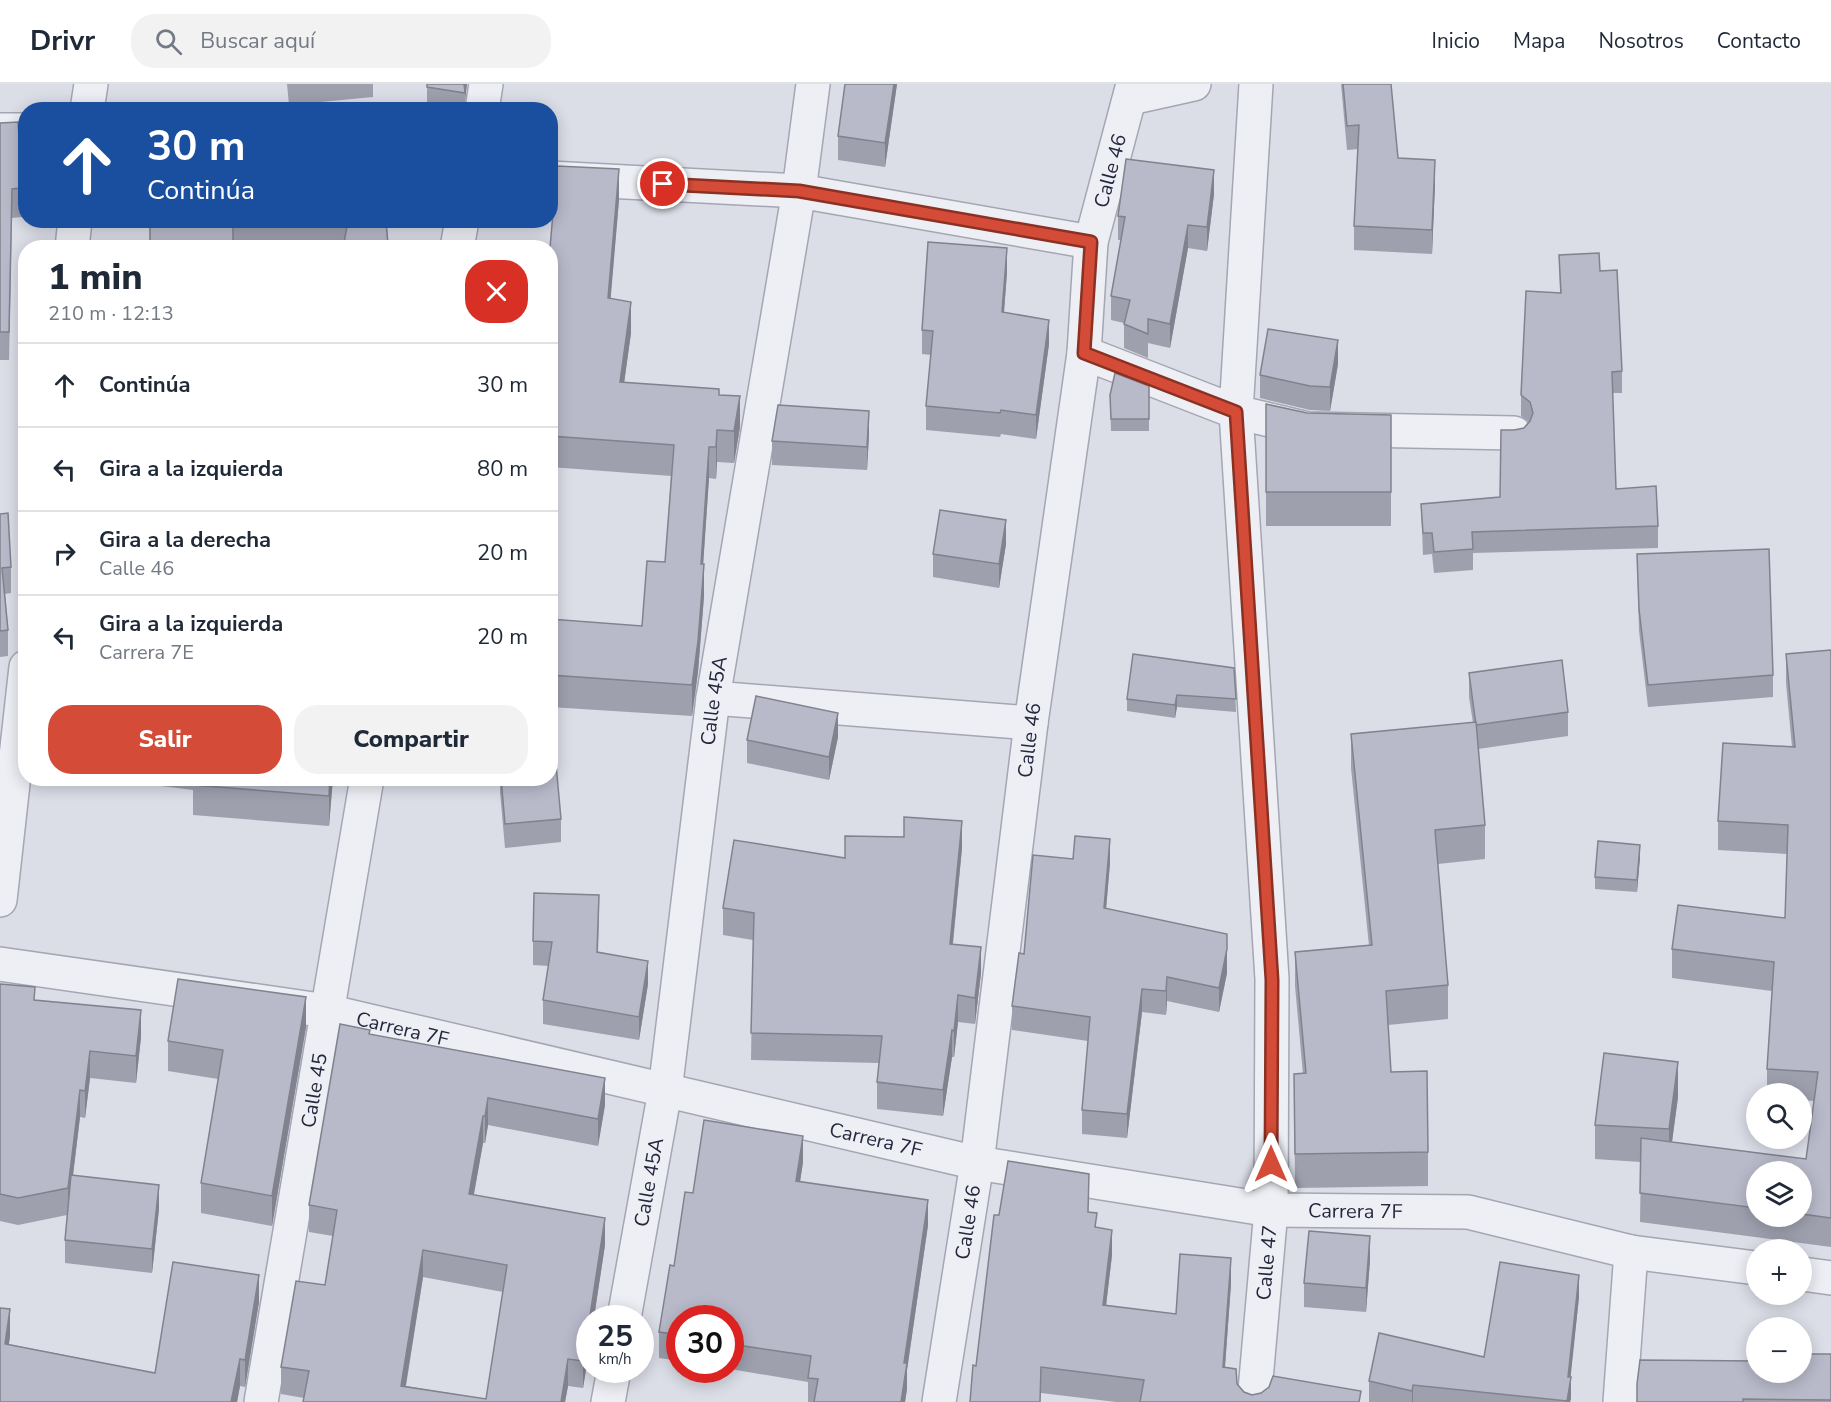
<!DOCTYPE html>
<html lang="es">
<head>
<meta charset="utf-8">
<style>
	:root { --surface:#fff; --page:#f2f2f3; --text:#1f2937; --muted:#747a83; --line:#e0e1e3; --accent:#d44c38 }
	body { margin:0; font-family:"Nunito Sans",sans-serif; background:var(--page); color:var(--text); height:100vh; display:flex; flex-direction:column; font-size:22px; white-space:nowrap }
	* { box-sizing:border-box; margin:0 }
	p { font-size:20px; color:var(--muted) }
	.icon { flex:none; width:33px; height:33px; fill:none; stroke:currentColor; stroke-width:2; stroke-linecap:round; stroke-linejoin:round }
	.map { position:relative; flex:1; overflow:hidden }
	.panel { position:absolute; left:18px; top:156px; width:540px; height:546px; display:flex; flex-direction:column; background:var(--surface); border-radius:24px; box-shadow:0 3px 15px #0003 }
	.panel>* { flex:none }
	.banner { position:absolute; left:18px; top:18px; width:540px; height:126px; border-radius:24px; box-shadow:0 3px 15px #0003; background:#1a4fa0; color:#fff; overflow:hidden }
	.buttons { position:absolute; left:1746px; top:999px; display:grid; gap:12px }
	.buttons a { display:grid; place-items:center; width:66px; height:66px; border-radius:50%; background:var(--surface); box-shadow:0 3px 15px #0003; font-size:30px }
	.speed { position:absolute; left:576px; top:1221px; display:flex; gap:12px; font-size:30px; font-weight:700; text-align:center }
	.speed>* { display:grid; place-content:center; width:78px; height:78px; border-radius:50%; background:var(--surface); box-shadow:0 3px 15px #0003; line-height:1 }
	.speed small { font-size:15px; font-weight:400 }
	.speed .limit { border:9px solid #d22; background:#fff; color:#111 }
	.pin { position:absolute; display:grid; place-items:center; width:51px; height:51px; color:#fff; margin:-26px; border:3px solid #fff; border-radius:50%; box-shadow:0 2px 6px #0007 }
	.me { position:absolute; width:66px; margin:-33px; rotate:0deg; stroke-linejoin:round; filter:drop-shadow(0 0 4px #0008) }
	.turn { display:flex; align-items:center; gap:21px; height:126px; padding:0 30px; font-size:27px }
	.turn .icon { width:78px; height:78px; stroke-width:2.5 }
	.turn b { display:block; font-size:42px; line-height:51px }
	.round { display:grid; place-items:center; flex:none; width:63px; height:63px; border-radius:24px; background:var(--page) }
	.summary { display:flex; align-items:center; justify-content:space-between; height:102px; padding:0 30px }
	h1 { font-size:36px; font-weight:800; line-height:45px }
	.action { display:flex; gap:12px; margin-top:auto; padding:12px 30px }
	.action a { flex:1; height:69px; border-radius:24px; background:var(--accent); color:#fff; font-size:24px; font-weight:800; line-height:69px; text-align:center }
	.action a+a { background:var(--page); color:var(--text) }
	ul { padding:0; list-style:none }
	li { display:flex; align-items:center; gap:18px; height:84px; padding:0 30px; border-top:2px solid var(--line) }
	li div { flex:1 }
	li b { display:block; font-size:22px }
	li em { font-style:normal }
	header { display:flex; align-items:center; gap:36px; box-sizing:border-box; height:84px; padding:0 30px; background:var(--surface); border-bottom:2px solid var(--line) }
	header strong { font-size:28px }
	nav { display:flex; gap:33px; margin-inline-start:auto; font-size:21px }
	.search { width:420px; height:54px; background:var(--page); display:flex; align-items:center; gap:15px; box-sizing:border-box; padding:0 21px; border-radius:24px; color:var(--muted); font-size:22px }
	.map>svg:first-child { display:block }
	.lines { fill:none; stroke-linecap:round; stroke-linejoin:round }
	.street-casing { stroke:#a4a6b4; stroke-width:36 }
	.street { stroke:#eeeff5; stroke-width:33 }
	.wall { fill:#9ea0ae; fill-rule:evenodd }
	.shaded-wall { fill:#81828d }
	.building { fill:#b8baca; stroke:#81828d; stroke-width:1.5; fill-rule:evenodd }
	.route-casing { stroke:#8a3124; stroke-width:15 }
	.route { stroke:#d44c38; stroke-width:10 }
	.labels { text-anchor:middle; stroke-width:6; stroke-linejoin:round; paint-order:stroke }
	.street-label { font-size:20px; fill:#25273d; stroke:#ebecf4 }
</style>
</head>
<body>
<header>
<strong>Drivr</strong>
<div class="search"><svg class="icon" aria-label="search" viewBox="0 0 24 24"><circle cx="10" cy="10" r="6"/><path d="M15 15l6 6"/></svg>Buscar aquí</div>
<nav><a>Inicio</a><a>Mapa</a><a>Nosotros</a><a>Contacto</a></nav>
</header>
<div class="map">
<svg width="1831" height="1318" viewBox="0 0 1831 1318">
	<rect width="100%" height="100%" fill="#dbdde7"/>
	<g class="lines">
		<g class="street-casing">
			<g id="street">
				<path d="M 1131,14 L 1194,0"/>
				<path d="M 87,26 L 91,0"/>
				<path d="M 482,26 L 486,0"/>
				<path d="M 0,46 L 26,46"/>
				<path d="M 550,94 L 799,107 L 1091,158"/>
				<path d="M 72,164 L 75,136"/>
				<path d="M 457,164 L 462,136"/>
				<path d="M 1084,269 L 1236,328 L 1308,345 L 1514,349"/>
				<path d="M 713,614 L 1031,639"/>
				<path d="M 0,816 L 26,583"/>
				<path id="s1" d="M 0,880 L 327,927 L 977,1079 L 1271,1126 L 1468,1128 L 1631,1168 L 1756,1184"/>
				<path d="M 1802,1190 L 1831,1194"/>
				<path id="s2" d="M 624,1234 L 665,1007 L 713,614 L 799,107 L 813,0"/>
				<path id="s3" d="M 261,1318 L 367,694"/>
				<path d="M 608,1318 L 614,1286"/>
				<path id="s4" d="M 939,1318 L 977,1079 L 1031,639 L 1084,269 L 1091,158 L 1133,0"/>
				<path id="s5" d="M 1254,1318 L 1271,1126 L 1272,895 L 1236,328 L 1256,0"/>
				<path d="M 1620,1318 L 1631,1168"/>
			</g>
		</g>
		<use href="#street" class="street"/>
	</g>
	<g class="wall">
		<path d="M 287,0 L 373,0 L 373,13 L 289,21 Z"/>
		<path d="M 427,0 L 467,0 L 465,16 L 465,26 L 427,26 Z"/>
		<path d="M 845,0 L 897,0 L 885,83 L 838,76 L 838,52 Z"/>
		<path d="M 1341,0 L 1391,0 L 1398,74 L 1435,100 L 1432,170 L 1354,166 L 1354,142 L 1358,65 L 1347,66 Z"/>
		<path d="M 0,39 L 22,104 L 22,133 L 12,134 L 9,276 L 0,276 Z"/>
		<path d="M 1214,110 L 1207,167 L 1188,164 L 1170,264 L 1148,259 L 1148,274 L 1124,264 L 1124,239 L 1111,236 L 1111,212 L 1121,156 L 1118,156 L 1118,132 Z"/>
		<path d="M 619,116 L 610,215 L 631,249 L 624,298 L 719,311 L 740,343 L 734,379 L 717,378 L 716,395 L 709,394 L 703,480 L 704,512 L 698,588 L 692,632 L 550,623 L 550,535 L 642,542 L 665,478 L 671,392 L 550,383 L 550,164 Z"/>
		<path d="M 150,136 L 386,136 L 388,161 L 413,164 L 150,164 Z"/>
		<path d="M 1559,171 L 1600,187 L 1622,287 L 1622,309 L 1612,309 L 1616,405 L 1658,442 L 1658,464 L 1473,469 L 1473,486 L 1434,489 L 1432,470 L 1423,471 L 1421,420 L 1500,413 L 1514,346 L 1524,344 L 1529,338 L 1521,332 L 1521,311 L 1560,209 Z"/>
		<path d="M 1007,188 L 1004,229 L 1049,260 L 1036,355 L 1001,350 L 1000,353 L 926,346 L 926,322 L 931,271 L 922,270 L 922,246 Z"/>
		<path d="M 1338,280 L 1330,327 L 1310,326 L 1260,314 L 1260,291 Z"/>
		<path d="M 1149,302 L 1149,347 L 1111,347 L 1110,311 Z"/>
		<path d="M 1266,320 L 1307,329 L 1391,331 L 1391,442 L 1266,442 Z"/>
		<path d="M 869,351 L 867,386 L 772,381 L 772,357 Z"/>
		<path d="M 0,430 L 11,483 L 11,509 L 5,510 L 8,546 L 8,572 L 0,573 Z"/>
		<path d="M 1006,460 L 999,504 L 933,493 L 933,470 Z"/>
		<path d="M 1637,470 L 1773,591 L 1773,613 L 1648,623 L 1639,547 Z"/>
		<path d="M 1831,566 L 1831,1163 L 1640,1138 L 1641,1078 L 1595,1075 L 1595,1041 L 1678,1013 L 1672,1058 L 1806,1075 L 1814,1017 L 1802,1016 L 1802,1010 L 1767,1010 L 1767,985 L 1772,907 L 1672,894 L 1672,865 L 1785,834 L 1787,770 L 1718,766 L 1718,737 L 1792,663 L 1786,599 L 1786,570 ZM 1756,1088 L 1802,1088 L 1802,1132 L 1756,1132 Z"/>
		<path d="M 1234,584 L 1236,628 L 1177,623 L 1175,634 L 1127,627 L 1127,615 Z"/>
		<path d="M 1469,589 L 1568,628 L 1568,652 L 1478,665 L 1485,741 L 1485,775 L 1438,780 L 1448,901 L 1448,935 L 1388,941 L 1391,988 L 1428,1068 L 1428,1102 L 1295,1104 L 1294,990 L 1303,990 L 1295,902 L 1295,868 L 1369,862 L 1351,684 L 1351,650 L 1473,639 L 1469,613 Z"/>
		<path d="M 838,653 L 829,696 L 747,679 L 747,656 Z"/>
		<path d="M 97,694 L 333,694 L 329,742 L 193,731 L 193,706 Z"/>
		<path d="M 500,694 L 550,694 L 561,735 L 561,758 L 505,764 L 500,708 Z"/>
		<path d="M 962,764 L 953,860 L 981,889 L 975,940 L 958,938 L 954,973 L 952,973 L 943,1032 L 877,1025 L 877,998 L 879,979 L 751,976 L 753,856 L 723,851 L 723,824 L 845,774 Z"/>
		<path d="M 1640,773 L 1637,808 L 1595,805 L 1595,793 Z"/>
		<path d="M 1110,779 L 1106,825 L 1227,889 L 1219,928 L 1167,917 L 1166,931 L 1142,928 L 1127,1054 L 1082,1050 L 1082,1026 L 1088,957 L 1012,946 L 1012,922 L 1024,870 Z"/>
		<path d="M 599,835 L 598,868 L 648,900 L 639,956 L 543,940 L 543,916 L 549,882 L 533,881 L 533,857 Z"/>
		<path d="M 0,900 L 35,916 L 141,953 L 136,999 L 90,994 L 85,1034 L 80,1033 L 73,1092 L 159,1125 L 152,1189 L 65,1179 L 65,1156 L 67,1131 L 18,1141 L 0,1137 Z"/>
		<path d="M 306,943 L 272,1142 L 201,1129 L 201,1099 L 218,995 L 168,987 L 168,957 Z"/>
		<path d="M 370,950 L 605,1021 L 598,1062 L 488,1041 L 485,1059 L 483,1059 L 474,1110 L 605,1161 L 583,1304 L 568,1302 L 565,1318 L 304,1314 L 281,1310 L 281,1283 L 325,1201 L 333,1152 L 309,1148 L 309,1121 ZM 423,1193 L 503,1208 L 486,1315 L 406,1302 Z"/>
		<path d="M 803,1078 L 800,1098 L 928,1141 L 907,1286 L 907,1305 L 905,1318 L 808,1318 L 808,1298 L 730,1285 L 730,1234 L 680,1234 L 680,1277 L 659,1274 L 659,1248 L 674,1182 L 693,1109 Z"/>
		<path d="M 1088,1128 L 1112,1171 L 1106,1222 L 1176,1230 L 1231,1200 L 1225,1283 L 1244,1308 L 1252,1311 L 1361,1318 L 1116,1318 L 1041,1309 L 976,1282 L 999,1131 Z"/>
		<path d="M 1370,1176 L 1366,1228 L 1304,1223 L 1304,1199 Z"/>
		<path d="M 1579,1213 L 1570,1293 L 1570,1318 L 1369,1318 L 1369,1297 L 1484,1273 Z"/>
		<path d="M 259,1218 L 245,1303 L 240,1302 L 237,1318 L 0,1318 L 0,1224 L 10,1252 L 9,1260 L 155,1289 Z"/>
		<path d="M 1831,1270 L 1831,1318 L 1637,1318 L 1756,1277 Z"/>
	</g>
	<g class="shaded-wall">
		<path d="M 463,0 L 467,0 L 465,16 L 465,9 Z"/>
		<path d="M 894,0 L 897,0 L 885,83 L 885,59 Z"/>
		<path d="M 1435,76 L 1435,100 L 1432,170 L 1432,146 Z"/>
		<path d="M 619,85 L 619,116 L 608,246 L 608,214 Z"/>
		<path d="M 1214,86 L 1214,110 L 1207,167 L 1207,143 Z"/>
		<path d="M 1188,141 L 1188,164 L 1170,264 L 1170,240 Z"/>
		<path d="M 1007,164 L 1007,188 L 1002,252 L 1002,228 Z"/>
		<path d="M 631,218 L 631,249 L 620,329 L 620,298 Z"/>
		<path d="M 1049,236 L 1049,260 L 1036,355 L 1036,331 Z"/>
		<path d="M 1338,256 L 1338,280 L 1330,327 L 1330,303 Z"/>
		<path d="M 740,312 L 740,343 L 734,379 L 734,347 Z"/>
		<path d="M 869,327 L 869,351 L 867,386 L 867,363 Z"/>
		<path d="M 717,346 L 717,378 L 716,395 L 716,363 Z"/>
		<path d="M 709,363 L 709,394 L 701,512 L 701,480 Z"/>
		<path d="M 1006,436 L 1006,460 L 999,504 L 999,480 Z"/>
		<path d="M 704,480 L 704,512 L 698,588 L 692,632 L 692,601 Z"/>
		<path d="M 1177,611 L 1177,623 L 1175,634 L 1175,621 Z"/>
		<path d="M 838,629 L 838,653 L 829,696 L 829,673 Z"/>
		<path d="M 330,694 L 333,694 L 329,742 L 329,712 Z"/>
		<path d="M 962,737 L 962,764 L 950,886 L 950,860 Z"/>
		<path d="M 1110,755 L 1110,779 L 1104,848 L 1104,824 Z"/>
		<path d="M 1640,761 L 1640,773 L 1637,808 L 1637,796 Z"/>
		<path d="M 981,863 L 981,889 L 975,940 L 975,914 Z"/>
		<path d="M 1227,865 L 1227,889 L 1219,928 L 1219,904 Z"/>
		<path d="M 648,877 L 648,900 L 639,956 L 639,933 Z"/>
		<path d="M 1167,893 L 1167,917 L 1166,931 L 1166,907 Z"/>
		<path d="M 1142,905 L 1142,928 L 1127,1054 L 1127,1030 Z"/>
		<path d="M 958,911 L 958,938 L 954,973 L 954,947 Z"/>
		<path d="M 306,913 L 306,943 L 272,1142 L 272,1112 Z"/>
		<path d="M 141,926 L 141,953 L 136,999 L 136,972 Z"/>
		<path d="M 952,946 L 952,973 L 943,1032 L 943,1006 Z"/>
		<path d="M 90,967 L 90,994 L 85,1034 L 85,1007 Z"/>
		<path d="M 1678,978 L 1678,1013 L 1669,1080 L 1669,1045 Z"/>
		<path d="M 605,994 L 605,1021 L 598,1062 L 598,1035 Z"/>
		<path d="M 80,1006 L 80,1033 L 68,1131 L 68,1104 Z"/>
		<path d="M 488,1014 L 488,1041 L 485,1059 L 485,1032 Z"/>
		<path d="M 483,1032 L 483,1059 L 469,1137 L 469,1110 Z"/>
		<path d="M 803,1052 L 803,1078 L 796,1123 L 796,1097 Z"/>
		<path d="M 159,1101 L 159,1125 L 152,1189 L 152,1165 Z"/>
		<path d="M 928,1116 L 928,1141 L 907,1286 L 907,1305 L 905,1318 L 901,1318 L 904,1279 Z"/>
		<path d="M 605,1134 L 605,1161 L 594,1234 L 590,1234 Z"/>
		<path d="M 1112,1146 L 1112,1171 L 1103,1247 L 1103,1221 Z"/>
		<path d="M 1370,1152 L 1370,1176 L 1366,1228 L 1366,1204 Z"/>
		<path d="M 423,1166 L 423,1193 L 403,1318 L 401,1302 Z"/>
		<path d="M 1231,1174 L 1231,1200 L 1223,1309 L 1223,1283 Z"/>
		<path d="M 259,1191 L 259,1218 L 245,1303 L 245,1276 Z"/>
		<path d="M 1579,1191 L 1579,1213 L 1570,1299 L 1571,1293 L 1571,1315 L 1570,1318 L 1567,1318 L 1568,1309 L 1568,1293 Z"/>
		<path d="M 10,1225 L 10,1252 L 5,1287 L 5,1260 Z"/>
		<path d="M 590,1235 L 590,1262 L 583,1304 L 583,1277 Z"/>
		<path d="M 240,1275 L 240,1302 L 237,1318 L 231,1318 Z"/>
		<path d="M 568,1275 L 568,1302 L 565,1318 L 561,1318 Z"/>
		<path d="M 1413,1301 L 1413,1318 L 1412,1318 L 1412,1307 Z"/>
	</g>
	<g class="building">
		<path d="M 427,0 L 464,0 L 465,9 L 427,3 Z"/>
		<path d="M 845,0 L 894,0 L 885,59 L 838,52 Z"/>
		<path d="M 1343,0 L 1391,0 L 1398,74 L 1435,76 L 1432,146 L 1354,142 L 1359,41 L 1347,42 Z"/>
		<path d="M 18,38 L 22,104 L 12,105 L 9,248 L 0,248 L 0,39 Z"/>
		<path d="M 1126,75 L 1214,86 L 1207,143 L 1188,141 L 1170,240 L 1148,235 L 1148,250 L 1124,240 L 1130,216 L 1111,212 L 1125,133 L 1118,132 Z"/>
		<path d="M 557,82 L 619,85 L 608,214 L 631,218 L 620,298 L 719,305 L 719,311 L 740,312 L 734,347 L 717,346 L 716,363 L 709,363 L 701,480 L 704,480 L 698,557 L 692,601 L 550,591 L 550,535 L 642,542 L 647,477 L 665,478 L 674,361 L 550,352 L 550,164 Z"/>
		<path d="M 150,136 L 386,136 L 388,161 L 413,161 L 413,164 L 343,164 L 347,142 L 233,142 L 233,164 L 150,164 Z"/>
		<path d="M 928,158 L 1007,164 L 1002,228 L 1049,236 L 1036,331 L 1001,326 L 1000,329 L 926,322 L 933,247 L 922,246 Z"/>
		<path d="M 1599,169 L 1600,187 L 1617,186 L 1622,287 L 1612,288 L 1616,405 L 1656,402 L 1658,442 L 1472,448 L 1473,465 L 1434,468 L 1432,449 L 1423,449 L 1421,420 L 1500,413 L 1501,346 L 1514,346 L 1524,344 L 1530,337 L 1533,329 L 1530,318 L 1521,311 L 1526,207 L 1561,209 L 1559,171 Z"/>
		<path d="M 1268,245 L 1338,256 L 1330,303 L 1310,302 L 1260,291 Z"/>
		<path d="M 1115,289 L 1149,302 L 1149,335 L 1111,335 L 1110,311 Z"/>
		<path d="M 1266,320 L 1307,329 L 1391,331 L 1391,408 L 1266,408 Z"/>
		<path d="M 778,321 L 869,327 L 867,363 L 772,357 Z"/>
		<path d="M 940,426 L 1006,436 L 999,480 L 933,470 Z"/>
		<path d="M 8,429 L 11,483 L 2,484 L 8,546 L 0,547 L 0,430 Z"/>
		<path d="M 1769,465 L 1773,591 L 1648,601 L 1639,525 L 1637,470 Z"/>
		<path d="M 1831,566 L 1831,1134 L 1802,1130 L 1802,1088 L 1756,1088 L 1756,1124 L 1640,1109 L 1641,1054 L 1806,1075 L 1818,988 L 1767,985 L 1774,878 L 1672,865 L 1678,821 L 1785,834 L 1788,741 L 1718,737 L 1723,659 L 1795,663 L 1786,570 Z"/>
		<path d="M 1133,570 L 1234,584 L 1236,615 L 1177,611 L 1175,621 L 1127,615 Z"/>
		<path d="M 1562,576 L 1568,628 L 1476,641 L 1469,589 Z"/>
		<path d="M 756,612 L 838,629 L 829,673 L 747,656 Z"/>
		<path d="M 1476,638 L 1485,741 L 1435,746 L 1448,901 L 1386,907 L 1391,988 L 1427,987 L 1428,1068 L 1295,1070 L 1294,990 L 1306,989 L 1295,868 L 1372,861 L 1351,650 Z"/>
		<path d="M 550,680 L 556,680 L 561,735 L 505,740 L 501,694 L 550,694 Z"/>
		<path d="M 194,694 L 330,694 L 329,712 L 193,701 Z"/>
		<path d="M 904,733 L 962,737 L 950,860 L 981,863 L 975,914 L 958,911 L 954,947 L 952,946 L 943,1006 L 877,998 L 882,952 L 751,949 L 754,829 L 723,824 L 734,756 L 845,774 L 845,752 L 904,753 Z"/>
		<path d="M 1075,752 L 1110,755 L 1104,824 L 1227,850 L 1227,865 L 1219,904 L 1167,893 L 1166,907 L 1142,905 L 1127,1030 L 1082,1026 L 1090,933 L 1012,922 L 1019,869 L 1024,870 L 1033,771 L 1073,775 Z"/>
		<path d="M 1598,757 L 1640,761 L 1637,796 L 1595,793 Z"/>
		<path d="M 534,809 L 599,811 L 597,868 L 648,877 L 639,933 L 543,916 L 552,858 L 533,857 Z"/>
		<path d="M 178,895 L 306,913 L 272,1112 L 201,1099 L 223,966 L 168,957 Z"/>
		<path d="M 0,900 L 35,903 L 34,916 L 141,926 L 136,972 L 90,967 L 85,1007 L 80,1006 L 68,1104 L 18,1114 L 0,1110 Z"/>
		<path d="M 340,940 L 370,946 L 369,950 L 605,994 L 598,1035 L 488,1014 L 485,1032 L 483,1032 L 469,1110 L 605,1134 L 583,1277 L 568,1275 L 561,1318 L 303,1318 L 309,1287 L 281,1283 L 296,1197 L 325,1201 L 337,1126 L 309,1121 ZM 423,1166 L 507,1181 L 486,1315 L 401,1302 Z"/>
		<path d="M 1604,969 L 1678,978 L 1669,1045 L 1595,1041 Z"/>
		<path d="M 704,1036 L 803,1052 L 796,1097 L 928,1116 L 904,1279 L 907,1279 L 901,1318 L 814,1318 L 818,1295 L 808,1294 L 811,1272 L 730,1260 L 730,1234 L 680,1234 L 680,1251 L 659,1248 L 670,1181 L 674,1182 L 685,1108 L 693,1109 Z"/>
		<path d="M 1008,1077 L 1089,1090 L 1088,1128 L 1097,1129 L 1095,1143 L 1112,1146 L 1103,1221 L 1176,1230 L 1180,1170 L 1231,1174 L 1223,1283 L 1236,1285 L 1237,1300 L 1244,1308 L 1252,1311 L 1261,1309 L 1269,1303 L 1273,1292 L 1361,1307 L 1359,1318 L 1140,1318 L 1144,1296 L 1041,1283 L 1040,1318 L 970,1318 L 973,1281 L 976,1282 L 994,1131 L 999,1131 Z"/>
		<path d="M 71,1091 L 159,1101 L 152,1165 L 65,1156 Z"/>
		<path d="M 1309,1147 L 1370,1152 L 1366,1204 L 1304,1199 Z"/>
		<path d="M 173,1178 L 259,1191 L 245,1276 L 240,1275 L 231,1318 L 0,1318 L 0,1224 L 10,1225 L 5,1260 L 155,1289 Z"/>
		<path d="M 1500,1178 L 1579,1191 L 1568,1293 L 1571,1293 L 1567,1317 L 1413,1301 L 1412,1307 L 1369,1297 L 1379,1249 L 1484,1273 Z"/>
		<path d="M 1756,1269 L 1756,1288 L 1802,1288 L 1802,1270 L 1831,1270 L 1831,1316 L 1743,1315 L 1743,1318 L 1637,1318 L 1637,1300 L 1640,1276 L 1756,1277 Z"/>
	</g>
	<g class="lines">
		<g class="route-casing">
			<path id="route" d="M 663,100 L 799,107 L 1091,158 L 1084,269 L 1236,328 L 1272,896 L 1271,1080"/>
		</g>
		<use href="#route" class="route"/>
	</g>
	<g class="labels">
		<g class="street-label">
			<text dy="7" stroke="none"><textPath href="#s4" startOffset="1244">Calle 46</textPath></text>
			<text dy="7" stroke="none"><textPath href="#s2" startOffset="624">Calle 45A</textPath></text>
			<text dy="7" stroke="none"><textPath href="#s4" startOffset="668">Calle 46</textPath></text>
			<text dy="7" stroke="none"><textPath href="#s1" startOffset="408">Carrera 7F</textPath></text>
			<text dy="7" stroke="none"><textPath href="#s3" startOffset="316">Calle 45</textPath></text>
			<text dy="7" stroke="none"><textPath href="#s1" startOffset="894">Carrera 7F</textPath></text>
			<text dy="7" stroke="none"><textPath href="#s2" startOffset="138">Calle 45A</textPath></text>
			<text dy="7" stroke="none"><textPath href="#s1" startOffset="1380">Carrera 7F</textPath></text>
			<text dy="7" stroke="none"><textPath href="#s4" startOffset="182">Calle 46</textPath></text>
			<text dy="7" stroke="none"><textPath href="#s5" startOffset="140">Calle 47</textPath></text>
		</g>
	</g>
</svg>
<div class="buttons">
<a><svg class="icon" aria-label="search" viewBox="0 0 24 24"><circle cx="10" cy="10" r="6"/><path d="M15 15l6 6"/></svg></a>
<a><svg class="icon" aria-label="layers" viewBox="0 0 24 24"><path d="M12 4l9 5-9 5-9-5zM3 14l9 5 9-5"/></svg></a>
<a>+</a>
<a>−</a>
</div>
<div class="speed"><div>25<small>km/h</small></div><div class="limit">30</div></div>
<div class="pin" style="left:663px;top:100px;background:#d93025"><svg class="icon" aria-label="arrive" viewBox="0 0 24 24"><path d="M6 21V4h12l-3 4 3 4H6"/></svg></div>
<svg class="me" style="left:1271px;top:1080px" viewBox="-20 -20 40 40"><path d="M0-17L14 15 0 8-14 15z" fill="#d44c38" stroke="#fff" stroke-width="4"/></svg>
<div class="banner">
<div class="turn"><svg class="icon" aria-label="ahead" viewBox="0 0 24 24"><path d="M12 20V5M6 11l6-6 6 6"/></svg><div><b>30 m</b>Continúa</div></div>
</div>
<section class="panel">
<div class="summary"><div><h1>1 min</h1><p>210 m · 12:13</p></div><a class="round" style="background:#d93025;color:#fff"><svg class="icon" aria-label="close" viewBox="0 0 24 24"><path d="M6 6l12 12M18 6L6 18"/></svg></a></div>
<ul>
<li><svg class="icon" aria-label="ahead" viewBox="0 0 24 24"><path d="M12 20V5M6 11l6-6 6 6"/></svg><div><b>Continúa</b></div><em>30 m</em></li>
<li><svg class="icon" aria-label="left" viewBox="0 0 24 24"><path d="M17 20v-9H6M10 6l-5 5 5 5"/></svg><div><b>Gira a la izquierda</b></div><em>80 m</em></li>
<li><svg class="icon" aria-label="right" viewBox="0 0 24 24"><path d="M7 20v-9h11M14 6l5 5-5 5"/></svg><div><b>Gira a la derecha</b><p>Calle 46</p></div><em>20 m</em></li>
<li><svg class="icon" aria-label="left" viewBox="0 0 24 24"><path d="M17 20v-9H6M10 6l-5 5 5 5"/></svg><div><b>Gira a la izquierda</b><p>Carrera 7E</p></div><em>20 m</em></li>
</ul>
<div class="action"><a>Salir</a><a>Compartir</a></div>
</section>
</div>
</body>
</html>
